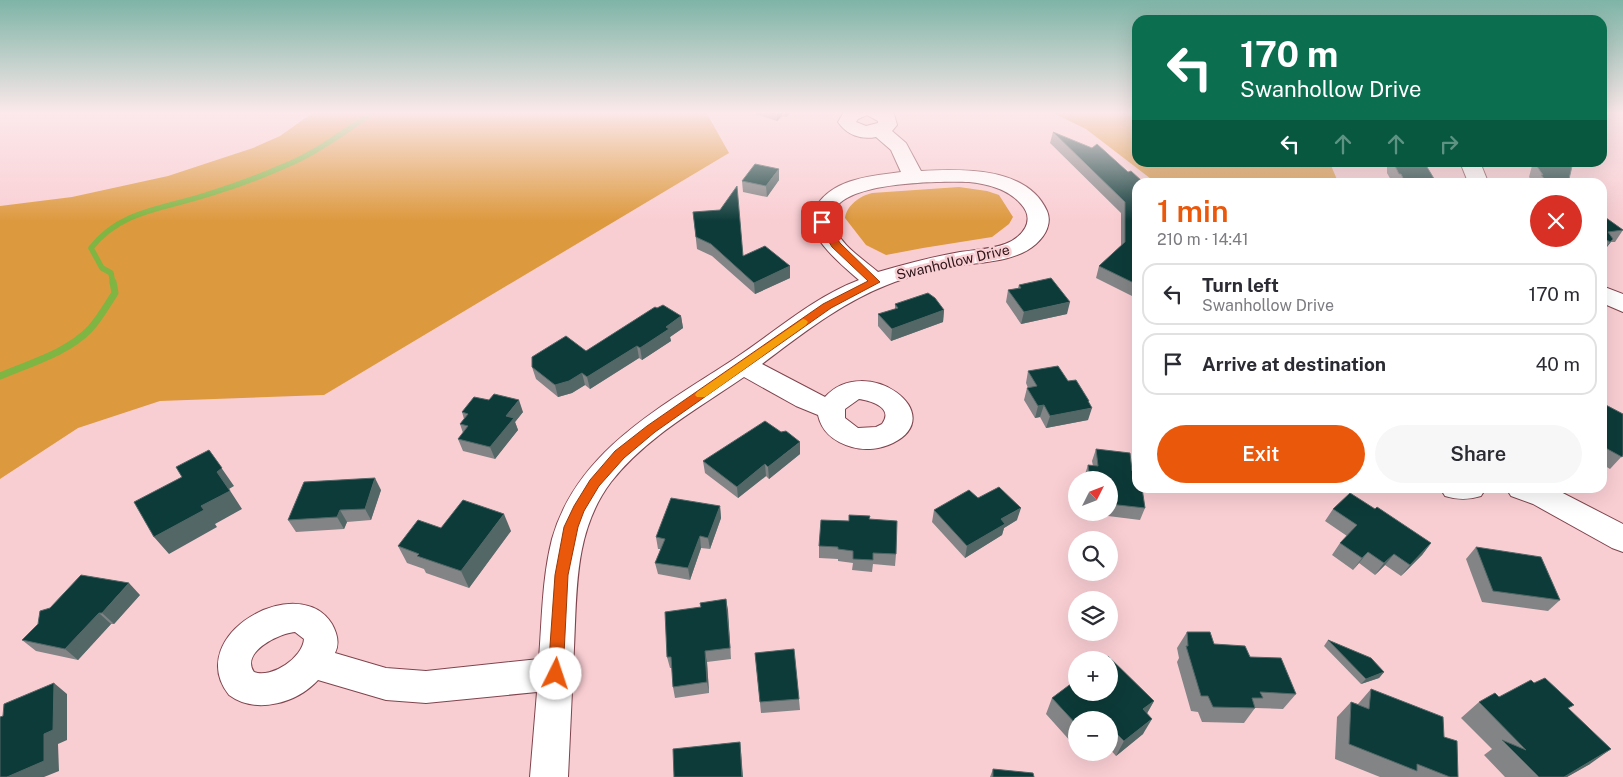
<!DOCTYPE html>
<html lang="en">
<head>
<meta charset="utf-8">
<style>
	:root { --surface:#fff; --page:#f7f7f7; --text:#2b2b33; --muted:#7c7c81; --line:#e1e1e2; --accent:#ea580c }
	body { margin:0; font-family:"Public Sans",sans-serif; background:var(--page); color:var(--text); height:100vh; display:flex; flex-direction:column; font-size:19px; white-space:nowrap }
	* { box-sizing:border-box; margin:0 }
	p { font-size:16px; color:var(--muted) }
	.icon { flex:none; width:28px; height:28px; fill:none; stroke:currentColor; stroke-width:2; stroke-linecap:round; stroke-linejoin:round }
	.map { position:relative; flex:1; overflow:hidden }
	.side { position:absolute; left:1132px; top:178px; width:475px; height:315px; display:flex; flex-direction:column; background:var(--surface); border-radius:15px; box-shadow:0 5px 20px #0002 }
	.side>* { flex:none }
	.guide { position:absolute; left:1132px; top:15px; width:475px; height:152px; border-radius:15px; box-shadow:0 5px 20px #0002; background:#0b6e4f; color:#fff; overflow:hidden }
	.needle { width:32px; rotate:48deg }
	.buttons { position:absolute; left:1068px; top:471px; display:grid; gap:10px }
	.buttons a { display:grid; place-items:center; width:50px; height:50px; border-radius:50%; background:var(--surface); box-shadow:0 5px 20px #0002; font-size:25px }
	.pin { position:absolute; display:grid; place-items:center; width:42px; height:42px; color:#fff; margin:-21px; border-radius:10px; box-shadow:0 2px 8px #0006 }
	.me { position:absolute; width:55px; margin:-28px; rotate:4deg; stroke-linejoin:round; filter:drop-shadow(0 0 4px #0008) }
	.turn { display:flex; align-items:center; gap:18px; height:105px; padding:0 25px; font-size:22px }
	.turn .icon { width:65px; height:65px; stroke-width:2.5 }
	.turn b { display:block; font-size:35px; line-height:42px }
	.lanes { display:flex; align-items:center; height:48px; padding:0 25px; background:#0003; justify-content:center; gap:25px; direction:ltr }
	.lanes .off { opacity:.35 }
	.round { display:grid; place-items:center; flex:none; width:52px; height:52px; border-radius:26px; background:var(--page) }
	.summary { display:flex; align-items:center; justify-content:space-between; height:85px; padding:0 25px }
	h1 { font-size:30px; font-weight:600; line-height:38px; color:var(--accent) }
	.action { display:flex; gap:10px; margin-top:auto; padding:10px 25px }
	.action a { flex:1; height:58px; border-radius:30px; background:var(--accent); color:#fff; font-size:20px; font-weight:600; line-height:58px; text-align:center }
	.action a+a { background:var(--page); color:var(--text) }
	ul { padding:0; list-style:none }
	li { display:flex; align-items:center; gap:15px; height:62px; margin:0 10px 8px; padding:0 15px; border:2px solid var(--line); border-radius:15px }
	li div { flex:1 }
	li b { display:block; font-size:19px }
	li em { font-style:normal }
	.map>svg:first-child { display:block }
	.green { fill:#dd993e }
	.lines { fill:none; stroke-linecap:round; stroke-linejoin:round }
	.stream-far1 { stroke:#7fb542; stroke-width:5.5 }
	.stream { stroke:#7fb542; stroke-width:7 }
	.minor-casing { stroke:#7f444d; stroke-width:2 }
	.minor { fill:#fff; fill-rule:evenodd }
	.wall { fill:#838486 }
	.shaded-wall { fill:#546767 }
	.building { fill:#0d3b39; stroke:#546767 }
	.route { fill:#ea580c; stroke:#983908 }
	.slow { fill:#f59e0b }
	.labels { text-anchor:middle; stroke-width:5; stroke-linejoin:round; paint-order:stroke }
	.street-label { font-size:14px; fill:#2d1518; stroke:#f9ced3 }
</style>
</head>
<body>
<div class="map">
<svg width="1623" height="777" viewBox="0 0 1623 777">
	<rect width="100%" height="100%" fill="#f9ced3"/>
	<g class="green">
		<path d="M 314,112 L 706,112 L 729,153 L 324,395 L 160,401 L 78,428 L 0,479 L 0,206 L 72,197 L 168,176 L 253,148 L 280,136 Z"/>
		<path d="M 1051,112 L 1137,112 L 1138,162 L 1330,163 L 1338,182 L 1155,182 L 1086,129 Z"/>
		<path d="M 959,187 L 987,191 L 999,195 L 1013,217 L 1009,224 L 992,237 L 923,248 L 886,255 L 866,245 L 845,218 C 847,205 860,196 872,193 Z"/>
	</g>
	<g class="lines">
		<path class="stream-far1" d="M 113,284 L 111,273 L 102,268 L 91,248 C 121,210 163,209 206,195 C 232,187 257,178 282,167 C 315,154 344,132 373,112"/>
		<path class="stream" d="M 0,376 C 30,363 67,353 90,329 C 100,318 107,305 115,293 L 113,282"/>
		<g class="minor-casing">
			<g id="minor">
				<path d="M 844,112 L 889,112 L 894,114 L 897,125 L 892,131 L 906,143 L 921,171 C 961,169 1027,166 1047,211 C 1052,223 1046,235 1036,244 C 1016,262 982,262 957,266 C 933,271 909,276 887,285 C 841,303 802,334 762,364 L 825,397 C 866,352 951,414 893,443 C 881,449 865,451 852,447 C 835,442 822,433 818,415 L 796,406 L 744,377 C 699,408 646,437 611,482 C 574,531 577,590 574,648 C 572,691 570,734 568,777 L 530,777 L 537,692 L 426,703 L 386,700 L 318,680 C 297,703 256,715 229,695 C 182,635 299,570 332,624 C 337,633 340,643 335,653 L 386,668 L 426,671 L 539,659 C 542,620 542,578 552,539 C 577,450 663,406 734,359 C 775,332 812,298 859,280 C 844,267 811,240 811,219 C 811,214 814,209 817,205 C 835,178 872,176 901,172 L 891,150 L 876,137 C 861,140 847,135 838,122 ZM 867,115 L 878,121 L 878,123 L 866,126 L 856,122 L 858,119 ZM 969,182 C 988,184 1008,189 1021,204 C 1036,220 1023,237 1005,244 C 992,249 974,250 960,252 C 932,257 905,264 878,272 C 863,259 837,243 833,222 C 824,180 946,181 969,182 ZM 859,399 C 872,401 894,408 882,424 L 876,427 L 858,428 L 845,418 L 845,409 ZM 295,632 L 304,639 C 303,657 272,679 254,672 C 240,652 280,633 295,632 Z"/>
				<path d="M 1460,162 L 1480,162 L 1488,182 L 1468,182 Z"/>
				<path d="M 1602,286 L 1623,294 L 1623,312 L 1602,303 Z"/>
				<path d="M 1440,488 L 1486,488 L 1481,496 C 1468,500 1458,500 1445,496 Z"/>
				<path d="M 1506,488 L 1553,488 L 1623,524 L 1623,552 L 1612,548 L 1533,504 L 1511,496 Z"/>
			</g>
		</g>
		<use href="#minor" class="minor"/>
	</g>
	<g class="wall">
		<path d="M 756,112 L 791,112 L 786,117 L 782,116 L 777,121 L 756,114 Z"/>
		<path d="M 1053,132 L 1128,172 L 1138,182 L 1138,297 L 1136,298 L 1096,278 L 1099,266 L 1121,246 L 1121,213 L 1050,143 Z"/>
		<path d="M 1387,162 L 1424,162 L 1436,182 L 1392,182 L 1387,173 Z"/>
		<path d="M 1533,162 L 1573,162 L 1569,179 L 1571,182 L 1533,182 L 1529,177 Z"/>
		<path d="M 779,180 L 767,197 L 743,192 L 742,181 Z"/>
		<path d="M 693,212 L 743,256 L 790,266 L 790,278 L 755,294 L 712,256 L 697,249 Z"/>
		<path d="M 1602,215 L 1623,230 L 1615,242 L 1611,242 L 1602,252 Z"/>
		<path d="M 1019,285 L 1067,314 L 1021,324 L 1006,302 L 1008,290 L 1018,288 Z"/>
		<path d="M 895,304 L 944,310 L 943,322 L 891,341 L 878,326 L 878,314 L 895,309 Z"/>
		<path d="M 657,308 L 681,316 L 683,328 L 670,337 L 671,341 L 642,360 L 639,358 L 590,389 L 585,385 L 572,393 L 558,397 L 536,379 L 532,367 L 586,351 Z"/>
		<path d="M 1028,371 L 1068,381 L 1089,401 L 1088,420 L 1046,428 L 1040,417 L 1035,418 L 1024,400 L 1027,388 L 1028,388 L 1026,383 Z"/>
		<path d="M 1602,403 L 1623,455 L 1610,469 L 1602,464 Z"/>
		<path d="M 462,412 L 523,412 L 515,422 L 518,430 L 495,459 L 463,451 L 458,439 L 463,433 L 460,424 L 464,419 Z"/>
		<path d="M 1096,449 L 1132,471 L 1145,508 L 1140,520 L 1092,514 L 1092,512 L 1109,512 L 1109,480 L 1084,480 L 1084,477 L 1088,465 L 1093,466 L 1092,461 Z"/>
		<path d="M 800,454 L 769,479 L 766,476 L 738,498 L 705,473 L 703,461 Z"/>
		<path d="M 381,490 L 371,520 L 347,522 L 344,529 L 296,532 L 288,520 Z"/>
		<path d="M 978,498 L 1017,520 L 1004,528 L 1002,535 L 965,558 L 932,522 L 934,510 Z"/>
		<path d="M 720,506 L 721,518 L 710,549 L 701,548 L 690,580 L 658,574 L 655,563 L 661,549 L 658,549 L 656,537 Z"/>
		<path d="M 1333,509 L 1375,509 L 1431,543 L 1422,555 L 1401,576 L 1385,565 L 1375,575 L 1359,563 L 1353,570 L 1332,555 L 1340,543 L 1347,536 L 1325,521 Z"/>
		<path d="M 869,519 L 896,554 L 895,566 L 873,564 L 872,572 L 852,570 L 853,563 L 838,561 L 838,559 L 819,558 L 819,546 Z"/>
		<path d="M 441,528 L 511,531 L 469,588 L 426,573 L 424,569 L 407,563 L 398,546 Z"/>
		<path d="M 1476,547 L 1560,600 L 1548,611 L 1482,602 L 1466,559 Z"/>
		<path d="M 140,595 L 114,624 L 111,624 L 78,660 L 36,651 L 22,640 Z"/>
		<path d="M 726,599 L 731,659 L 707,662 L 709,693 L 675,698 L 673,687 L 672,668 L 670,668 L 667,657 L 701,607 Z"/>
		<path d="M 1187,632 L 1214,644 L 1296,694 L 1283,709 L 1255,708 L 1244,723 L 1202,722 L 1198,712 L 1191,711 L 1177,662 L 1179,658 L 1177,648 Z"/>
		<path d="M 1328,640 L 1384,672 L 1379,678 L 1361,684 L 1324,646 Z"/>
		<path d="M 755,653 L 799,699 L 800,710 L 761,713 Z"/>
		<path d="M 1076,676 L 1076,692 L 1154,701 L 1147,713 L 1143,734 L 1116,756 L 1109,748 L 1109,720 L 1076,720 L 1076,740 L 1072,743 L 1046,714 L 1052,698 L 1072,684 L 1074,678 Z"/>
		<path d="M 1534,683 L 1569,709 L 1590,764 L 1567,777 L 1505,777 L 1484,755 L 1492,749 L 1461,718 L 1479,702 L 1499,697 Z"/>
		<path d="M 1371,689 L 1444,737 L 1458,777 L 1380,777 L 1335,759 L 1337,717 L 1351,702 L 1358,704 Z"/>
		<path d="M 993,769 L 1034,777 L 990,777 Z"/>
	</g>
	<g class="shaded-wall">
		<path d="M 777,112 L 782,112 L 782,116 L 777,121 Z"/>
		<path d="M 785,112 L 791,112 L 786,117 Z"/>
		<path d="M 779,169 L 779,180 L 767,197 L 766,186 Z"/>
		<path d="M 1613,239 L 1604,251 L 1602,252 L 1610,242 Z"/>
		<path d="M 790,266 L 790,278 L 755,294 L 754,283 Z"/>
		<path d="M 1070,302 L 1067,314 L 1021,324 L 1024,312 Z"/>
		<path d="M 944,310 L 943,322 L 891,341 L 892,329 Z"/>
		<path d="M 681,316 L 683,328 L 670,337 L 671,341 L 642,360 L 640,348 L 666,327 Z"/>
		<path d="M 637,346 L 639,358 L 590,389 L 587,377 Z"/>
		<path d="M 582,373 L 585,385 L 572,393 L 558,397 L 555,385 Z"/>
		<path d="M 519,400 L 523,412 L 515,422 L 518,430 L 495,459 L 490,447 L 506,416 Z"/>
		<path d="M 1088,401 L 1089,401 L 1087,409 L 1092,408 L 1088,420 L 1046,428 L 1050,416 Z"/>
		<path d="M 1044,405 L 1040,417 L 1035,418 L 1038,406 Z"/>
		<path d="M 800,442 L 800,454 L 769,479 L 768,467 Z"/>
		<path d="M 209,450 L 234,486 L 229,489 L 242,509 L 215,524 L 217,527 L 169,554 L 154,537 L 201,506 L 217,472 Z"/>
		<path d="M 765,464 L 766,476 L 738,498 L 737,487 Z"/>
		<path d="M 375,478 L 381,490 L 371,520 L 365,509 Z"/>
		<path d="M 720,506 L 721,518 L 710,549 L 708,538 Z"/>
		<path d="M 1021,508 L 1017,520 L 1004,528 L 1002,535 L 965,558 L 967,546 L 1001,519 Z"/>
		<path d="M 340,510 L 347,522 L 344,529 L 337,517 Z"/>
		<path d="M 504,514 L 511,531 L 469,588 L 461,571 Z"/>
		<path d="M 700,536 L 701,548 L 690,580 L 688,568 Z"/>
		<path d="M 1431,543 L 1422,555 L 1401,576 L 1410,565 Z"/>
		<path d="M 1368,552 L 1359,563 L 1353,570 L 1362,558 Z"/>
		<path d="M 1394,554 L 1385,565 L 1375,575 L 1384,563 Z"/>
		<path d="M 129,583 L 140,595 L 114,624 L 102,613 Z"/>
		<path d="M 726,599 L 728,610 L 731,659 L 730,648 Z"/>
		<path d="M 99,613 L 111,624 L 78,660 L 65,649 Z"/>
		<path d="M 705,651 L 707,662 L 709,693 L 707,682 Z"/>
		<path d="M 1384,672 L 1379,678 L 1361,684 L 1366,679 Z"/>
		<path d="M 54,683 L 67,694 L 67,740 L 58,744 L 59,771 L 44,777 L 7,777 L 44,734 Z"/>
		<path d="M 1154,701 L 1145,717 L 1143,709 Z"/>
		<path d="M 1152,719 L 1143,734 L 1116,756 L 1124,741 Z"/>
		<path d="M 1113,730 L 1109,738 L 1109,733 Z"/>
		<path d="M 1076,734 L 1076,740 L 1072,743 Z"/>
		<path d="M 740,742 L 741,752 L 743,777 L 742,777 Z"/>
		<path d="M 1611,749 L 1590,764 L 1567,777 L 1564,777 Z"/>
	</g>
	<g class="building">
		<path d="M 1053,132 L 1092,148 L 1097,144 L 1128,172 L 1131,171 L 1143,182 L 1138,182 L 1138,285 L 1099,266 L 1125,242 L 1125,202 Z"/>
		<path d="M 1393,162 L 1424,162 L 1436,182 L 1405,182 L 1401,174 L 1399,174 Z"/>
		<path d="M 1537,162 L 1573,162 L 1569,179 L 1571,182 L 1547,182 L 1541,175 L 1543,175 L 1536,165 Z"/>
		<path d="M 755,164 L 779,169 L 766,186 L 742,181 Z"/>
		<path d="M 737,186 L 743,256 L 765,246 L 790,266 L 754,283 L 711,244 L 696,237 L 693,212 L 720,210 Z"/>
		<path d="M 1602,215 L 1623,230 L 1608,232 L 1613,239 L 1610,242 L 1602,237 Z"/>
		<path d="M 1051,278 L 1070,302 L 1024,312 L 1008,290 L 1021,288 L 1019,285 Z"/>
		<path d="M 928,293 L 935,298 L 944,310 L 892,329 L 878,314 L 898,308 L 895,304 Z"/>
		<path d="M 663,305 L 681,316 L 666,327 L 669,329 L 640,348 L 637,346 L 587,377 L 582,373 L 569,381 L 555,385 L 532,367 L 532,357 L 566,336 L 586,351 L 655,307 L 657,308 Z"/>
		<path d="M 1058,366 L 1068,381 L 1076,380 L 1089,401 L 1088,401 L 1092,408 L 1050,416 L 1044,405 L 1038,406 L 1027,388 L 1037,386 L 1028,371 Z"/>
		<path d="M 494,394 L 519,400 L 506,416 L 514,418 L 490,447 L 458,439 L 468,426 L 460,424 L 468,414 L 462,412 L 474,397 L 489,400 Z"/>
		<path d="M 1602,403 L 1623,414 L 1623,455 L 1622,457 L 1602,446 Z"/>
		<path d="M 765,421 L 781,432 L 786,431 L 800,442 L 768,467 L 765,464 L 737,487 L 703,461 Z"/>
		<path d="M 1096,449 L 1130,453 L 1132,471 L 1138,472 L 1138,488 L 1142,488 L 1145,508 L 1109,504 L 1109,480 L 1090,480 L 1088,465 L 1098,466 Z"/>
		<path d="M 209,450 L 222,468 L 217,472 L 230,491 L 201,506 L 204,510 L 154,537 L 134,502 L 182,477 L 176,467 Z"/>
		<path d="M 375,478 L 365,509 L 340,510 L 337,517 L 288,520 L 304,482 Z"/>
		<path d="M 999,487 L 1021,508 L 1001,519 L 1005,524 L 967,546 L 934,510 L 969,490 L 978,498 Z"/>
		<path d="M 1350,493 L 1375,509 L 1377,507 L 1431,543 L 1410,565 L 1394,554 L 1384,563 L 1368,552 L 1362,558 L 1340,543 L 1357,525 L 1333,509 Z"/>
		<path d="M 671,498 L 720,506 L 708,538 L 700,536 L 688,568 L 655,563 L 665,539 L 656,537 Z"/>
		<path d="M 463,500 L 504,514 L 461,571 L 417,556 L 419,554 L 398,546 L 418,520 L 441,528 Z"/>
		<path d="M 849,515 L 870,516 L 869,519 L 897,521 L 896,554 L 873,553 L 873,560 L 853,559 L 853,551 L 838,549 L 838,547 L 819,546 L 821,520 L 849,521 Z"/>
		<path d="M 1476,547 L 1541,557 L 1560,600 L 1493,591 Z"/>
		<path d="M 81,575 L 129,583 L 102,613 L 99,613 L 65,649 L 22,640 L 38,624 L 40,611 L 50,608 Z"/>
		<path d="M 726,599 L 730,648 L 705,651 L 707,682 L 673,687 L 671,657 L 667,657 L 665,612 L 701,607 L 700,603 Z"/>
		<path d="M 1187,632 L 1210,632 L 1214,644 L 1245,646 L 1250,657 L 1281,658 L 1296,694 L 1260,692 L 1263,698 L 1252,698 L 1255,708 L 1213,707 L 1208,696 L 1201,696 L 1186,646 L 1188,646 Z"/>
		<path d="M 1328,640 L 1371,658 L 1384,672 L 1366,679 Z"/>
		<path d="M 794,649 L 799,699 L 760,702 L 755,653 Z"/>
		<path d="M 1108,656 L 1154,701 L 1143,709 L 1152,719 L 1124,741 L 1113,730 L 1109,733 L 1109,720 L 1076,720 L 1076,724 L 1052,698 L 1076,680 L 1076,692 L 1109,692 L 1109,660 L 1103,660 Z"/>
		<path d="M 1545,678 L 1574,705 L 1568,708 L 1611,749 L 1564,777 L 1539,777 L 1502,740 L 1526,750 L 1479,702 L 1495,693 L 1499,697 L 1531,680 L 1534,683 Z"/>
		<path d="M 54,683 L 53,730 L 44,734 L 44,761 L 7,777 L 0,777 L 0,717 L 3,716 L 4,704 Z"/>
		<path d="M 1371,689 L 1443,717 L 1444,737 L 1457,741 L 1458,777 L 1450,777 L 1417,764 L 1417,771 L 1349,744 L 1351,702 L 1369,709 Z"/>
		<path d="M 740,742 L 742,777 L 674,777 L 673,749 Z"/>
		<path d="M 993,769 L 1033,773 L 1034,777 L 993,777 Z"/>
	</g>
	<linearGradient id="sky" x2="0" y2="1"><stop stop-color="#7eb4a6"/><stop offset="0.51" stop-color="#fce9eb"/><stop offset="1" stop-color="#fce9eb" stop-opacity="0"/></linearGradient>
	<rect width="1623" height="221" fill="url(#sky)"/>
	<path class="route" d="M 819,220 L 825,220 L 840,243 L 880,282 L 831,308 L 655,432 L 624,458 L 599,486 L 584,511 L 578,527 L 568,575 L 563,674 L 561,679 L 556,681 L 550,679 L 548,674 L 555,575 L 564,527 L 574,506 L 590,480 L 615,451 L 647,426 L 823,304 L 868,281 L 832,247 L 817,222 Z"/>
	<path class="slow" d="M 803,319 L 806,320 L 808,322 L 806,325 L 705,397 L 697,397 L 695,395 L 697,392 Z"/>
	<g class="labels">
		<g class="street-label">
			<text transform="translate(953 262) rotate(-13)" y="5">Swanhollow Drive</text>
		</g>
	</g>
</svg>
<div class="buttons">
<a><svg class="needle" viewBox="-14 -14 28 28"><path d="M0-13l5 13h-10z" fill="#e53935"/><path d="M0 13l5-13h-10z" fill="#7c7c81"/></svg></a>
<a><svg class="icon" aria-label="search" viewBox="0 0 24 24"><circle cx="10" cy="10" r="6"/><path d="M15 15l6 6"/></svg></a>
<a><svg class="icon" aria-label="layers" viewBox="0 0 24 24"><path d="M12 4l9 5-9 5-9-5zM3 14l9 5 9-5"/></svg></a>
<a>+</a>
<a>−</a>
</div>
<div class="pin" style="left:822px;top:222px;background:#d93025"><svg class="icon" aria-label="arrive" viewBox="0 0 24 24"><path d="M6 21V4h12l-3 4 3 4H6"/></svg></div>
<svg class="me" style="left:556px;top:674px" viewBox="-20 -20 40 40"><circle r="19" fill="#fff"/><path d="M0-13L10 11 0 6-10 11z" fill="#ea580c"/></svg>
<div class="guide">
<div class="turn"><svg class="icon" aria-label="left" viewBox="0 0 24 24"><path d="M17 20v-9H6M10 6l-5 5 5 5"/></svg><div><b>170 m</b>Swanhollow Drive</div></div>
<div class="lanes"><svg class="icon" aria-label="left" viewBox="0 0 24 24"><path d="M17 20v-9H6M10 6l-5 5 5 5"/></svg><svg class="icon off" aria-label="ahead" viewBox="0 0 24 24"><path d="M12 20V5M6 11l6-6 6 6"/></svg><svg class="icon off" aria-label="ahead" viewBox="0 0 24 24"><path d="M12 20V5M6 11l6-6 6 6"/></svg><svg class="icon off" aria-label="right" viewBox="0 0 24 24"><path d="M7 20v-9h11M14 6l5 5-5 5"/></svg></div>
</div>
<section class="side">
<div class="summary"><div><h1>1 min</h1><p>210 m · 14:41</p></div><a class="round" style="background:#d93025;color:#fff"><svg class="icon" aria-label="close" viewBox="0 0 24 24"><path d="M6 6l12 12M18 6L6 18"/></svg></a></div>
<ul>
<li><svg class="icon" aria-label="left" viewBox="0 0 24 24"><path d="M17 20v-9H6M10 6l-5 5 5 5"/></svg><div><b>Turn left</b><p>Swanhollow Drive</p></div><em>170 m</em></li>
<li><svg class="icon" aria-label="arrive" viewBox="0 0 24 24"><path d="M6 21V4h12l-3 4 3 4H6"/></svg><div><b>Arrive at destination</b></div><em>40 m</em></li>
</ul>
<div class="action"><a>Exit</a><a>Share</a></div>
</section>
</div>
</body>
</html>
